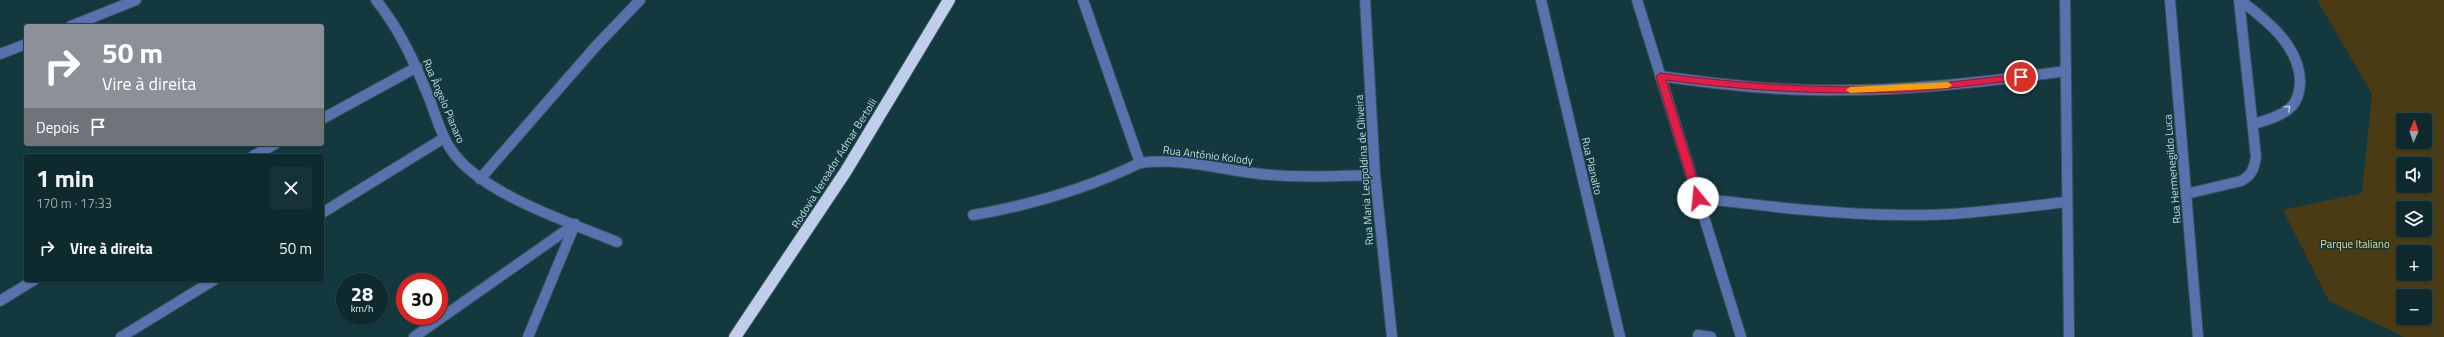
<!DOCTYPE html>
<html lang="pt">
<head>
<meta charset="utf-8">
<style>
	:root { --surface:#0e2a2e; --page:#173236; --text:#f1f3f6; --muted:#9ba7aa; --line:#2e464a }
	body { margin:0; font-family:"Titillium Web",sans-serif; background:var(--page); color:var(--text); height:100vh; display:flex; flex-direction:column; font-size:15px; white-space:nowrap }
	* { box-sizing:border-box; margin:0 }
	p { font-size:13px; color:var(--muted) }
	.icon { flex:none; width:22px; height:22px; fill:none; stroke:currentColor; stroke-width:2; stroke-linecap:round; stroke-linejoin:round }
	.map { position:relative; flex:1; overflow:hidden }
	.drawer { position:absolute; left:24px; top:154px; width:300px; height:128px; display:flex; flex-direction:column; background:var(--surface); border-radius:4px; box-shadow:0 1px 3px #0004,0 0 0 1px var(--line) }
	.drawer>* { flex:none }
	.banner { position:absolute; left:24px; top:24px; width:300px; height:122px; border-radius:4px; box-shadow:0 1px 3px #0004,0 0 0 1px var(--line); background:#8c9099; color:#fff; overflow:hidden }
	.needle { width:26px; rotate:3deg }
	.fabs { position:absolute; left:2396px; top:113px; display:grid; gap:8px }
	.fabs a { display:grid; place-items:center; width:36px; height:36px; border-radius:4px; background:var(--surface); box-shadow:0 1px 3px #0004,0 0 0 1px var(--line); font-size:20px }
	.speed { position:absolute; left:336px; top:273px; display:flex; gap:8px; font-size:20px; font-weight:700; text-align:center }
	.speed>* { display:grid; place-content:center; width:52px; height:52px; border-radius:50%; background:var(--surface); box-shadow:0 1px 3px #0004,0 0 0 1px var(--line); line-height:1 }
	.speed small { font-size:10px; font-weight:400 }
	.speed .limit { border:6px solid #d22; background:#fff; color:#111 }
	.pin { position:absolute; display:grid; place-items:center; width:34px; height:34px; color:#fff; margin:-17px; border:2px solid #fff; border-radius:50%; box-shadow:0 1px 4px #0007 }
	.me { position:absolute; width:44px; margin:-22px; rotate:343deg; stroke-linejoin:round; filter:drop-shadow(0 0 3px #0008) }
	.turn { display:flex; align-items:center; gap:14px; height:84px; padding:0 12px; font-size:18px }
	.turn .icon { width:52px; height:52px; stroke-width:2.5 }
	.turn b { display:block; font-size:28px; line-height:34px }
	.then { display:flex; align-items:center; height:38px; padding:0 12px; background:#0003; gap:8px; font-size:15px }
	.round { display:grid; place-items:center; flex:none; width:42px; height:42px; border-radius:4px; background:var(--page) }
	.head { display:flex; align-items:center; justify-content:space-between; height:68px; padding:0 12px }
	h1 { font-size:24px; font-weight:700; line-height:30px }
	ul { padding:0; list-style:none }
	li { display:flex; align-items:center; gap:12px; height:52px; padding:0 12px }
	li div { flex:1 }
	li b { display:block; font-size:15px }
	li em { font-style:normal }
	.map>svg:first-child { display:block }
	.green { fill:#4a3b15; fill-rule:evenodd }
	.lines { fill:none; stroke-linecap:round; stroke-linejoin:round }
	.minor-casing { stroke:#32565b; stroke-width:12 }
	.highway-casing { stroke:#32565b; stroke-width:14 }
	.minor { stroke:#5971ad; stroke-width:10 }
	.highway { stroke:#c0cdeb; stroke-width:12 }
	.oneway { stroke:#a9c8d7 }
	.route { fill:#e11d48; stroke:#92132f }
	.slow { fill:#f59e0b }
	.labels { text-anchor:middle; stroke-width:3; stroke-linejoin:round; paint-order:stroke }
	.street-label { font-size:11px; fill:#bddee2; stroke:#13383d }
	.park-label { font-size:11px; fill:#fad580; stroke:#13383d }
</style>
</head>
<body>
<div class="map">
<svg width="2444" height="337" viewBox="0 0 2444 337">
	<rect width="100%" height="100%" fill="#13383d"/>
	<path class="green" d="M 2317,0 L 2444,0 L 2444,337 L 2404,337 L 2329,301 L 2283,210 L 2362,193 L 2372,94 ZM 2403,120 L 2425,120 L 2425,142 L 2403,142 ZM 2403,164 L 2425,164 L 2425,186 L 2403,186 ZM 2403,208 L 2425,208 L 2425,230 L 2403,230 ZM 2403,252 L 2425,252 L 2425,274 L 2403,274 ZM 2403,296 L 2425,296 L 2425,318 L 2403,318 Z"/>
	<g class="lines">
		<g class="minor-casing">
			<g id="minor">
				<path d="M 376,0 C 400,30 415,63 429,98 C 436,115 440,133 450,148 C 478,193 569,222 617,242"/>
				<path d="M 1083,0 L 1140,163 C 1185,157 1227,172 1271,175 C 1305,178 1340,176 1375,175"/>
				<path d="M 1365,0 L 1375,175 L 1392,337"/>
				<path d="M 1541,0 L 1620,337"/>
				<path d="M 1637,0 L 1741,337"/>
				<path d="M 2065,0 L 2069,337"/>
				<path d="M 2170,0 L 2198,337"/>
				<path d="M 2240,0 C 2266,20 2298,44 2300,80 C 2300,91 2298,101 2290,108 C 2280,117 2266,120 2254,124"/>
				<path d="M 71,26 L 136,0"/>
				<path d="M 0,54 L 26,44"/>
				<path d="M 1660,76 C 1709,83 1759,89 1808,90 C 1895,92 1980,83 2066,71"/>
				<path d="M 322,119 L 417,67"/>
				<path d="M 253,156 L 275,144"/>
				<path d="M 480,179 L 596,46 L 640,0"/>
				<path d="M 2186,194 L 2241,181 C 2252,175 2254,169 2256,157 L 2239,0"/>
				<path d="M 1698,198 C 1766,206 1835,215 1904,215 C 1958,216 2013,208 2067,202"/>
				<path d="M 322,213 L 444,138"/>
				<path d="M 973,215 C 1031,205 1086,189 1140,163"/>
				<path d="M 0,301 L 34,280"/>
				<path d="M 1698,335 L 1711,337"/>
				<path d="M 121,337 L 214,280"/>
				<path d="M 414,337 L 575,224"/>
				<path d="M 528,337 L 575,224"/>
			</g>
		</g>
		<g class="highway-casing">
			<path id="highway" d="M 735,337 L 846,171 L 949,0"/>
		</g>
		<use href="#minor" class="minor"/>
		<use href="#highway" class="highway"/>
	</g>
	<defs><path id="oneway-chevron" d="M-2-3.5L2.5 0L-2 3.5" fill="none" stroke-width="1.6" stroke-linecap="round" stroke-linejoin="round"/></defs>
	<use class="oneway" href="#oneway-chevron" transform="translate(2288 108) rotate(-42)"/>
	<path class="route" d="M 1660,73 C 1741,84 1822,89 1903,86 C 1943,84 1982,78 2021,74 L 2026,77 L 2021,80 C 1982,84 1942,90 1903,92 C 1823,95 1745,91 1666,80 L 1703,198 L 1698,201 L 1693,198 L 1656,76 Z"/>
	<path class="slow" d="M 1948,82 L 1952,85 L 1948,88 L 1850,93 L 1846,90 L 1850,87 Z"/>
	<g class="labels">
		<g class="street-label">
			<text transform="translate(444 101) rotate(67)" y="4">Rua Ângelo Pianaro</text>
			<text transform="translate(1208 155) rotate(7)" y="4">Rua Antônio Kolody</text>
			<text transform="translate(834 163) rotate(-58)" y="4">Rodovia Vereador Admar Bertolli</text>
			<text transform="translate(1592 166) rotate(77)" y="4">Rua Planalto</text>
			<text transform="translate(2172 169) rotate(-95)" y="4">Rua Hermenegildo Luca</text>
			<text transform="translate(1364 170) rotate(-94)" y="4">Rua Maria Leopoldina de Oliveira</text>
		</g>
		<g class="park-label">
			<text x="2355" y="248">Parque Italiano</text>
		</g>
	</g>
</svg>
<div class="fabs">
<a><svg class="needle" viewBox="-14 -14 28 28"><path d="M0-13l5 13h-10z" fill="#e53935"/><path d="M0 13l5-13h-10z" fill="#9ba7aa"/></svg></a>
<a><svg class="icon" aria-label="sound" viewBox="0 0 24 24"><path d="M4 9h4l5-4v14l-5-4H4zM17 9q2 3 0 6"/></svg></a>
<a><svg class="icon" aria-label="layers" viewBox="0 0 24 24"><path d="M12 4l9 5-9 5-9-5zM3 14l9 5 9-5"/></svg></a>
<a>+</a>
<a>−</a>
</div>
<div class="speed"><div>28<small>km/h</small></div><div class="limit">30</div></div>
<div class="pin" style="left:2021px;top:77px;background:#d93025"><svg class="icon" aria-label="arrive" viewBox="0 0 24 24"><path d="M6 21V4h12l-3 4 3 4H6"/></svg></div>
<svg class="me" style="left:1698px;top:198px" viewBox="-20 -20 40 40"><circle r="19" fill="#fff"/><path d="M0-13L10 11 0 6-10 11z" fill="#e11d48"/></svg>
<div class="banner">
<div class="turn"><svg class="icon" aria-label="right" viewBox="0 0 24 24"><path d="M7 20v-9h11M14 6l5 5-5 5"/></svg><div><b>50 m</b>Vire à direita</div></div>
<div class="then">Depois<svg class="icon" aria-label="arrive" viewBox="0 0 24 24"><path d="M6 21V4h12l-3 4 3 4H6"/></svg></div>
</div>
<section class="drawer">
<div class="head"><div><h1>1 min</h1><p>170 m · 17:33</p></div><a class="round"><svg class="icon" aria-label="close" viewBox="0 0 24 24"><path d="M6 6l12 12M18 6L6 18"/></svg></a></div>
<ul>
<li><svg class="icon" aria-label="right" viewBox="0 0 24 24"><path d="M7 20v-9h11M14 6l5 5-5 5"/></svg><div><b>Vire à direita</b></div><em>50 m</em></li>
</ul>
</section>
</div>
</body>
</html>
